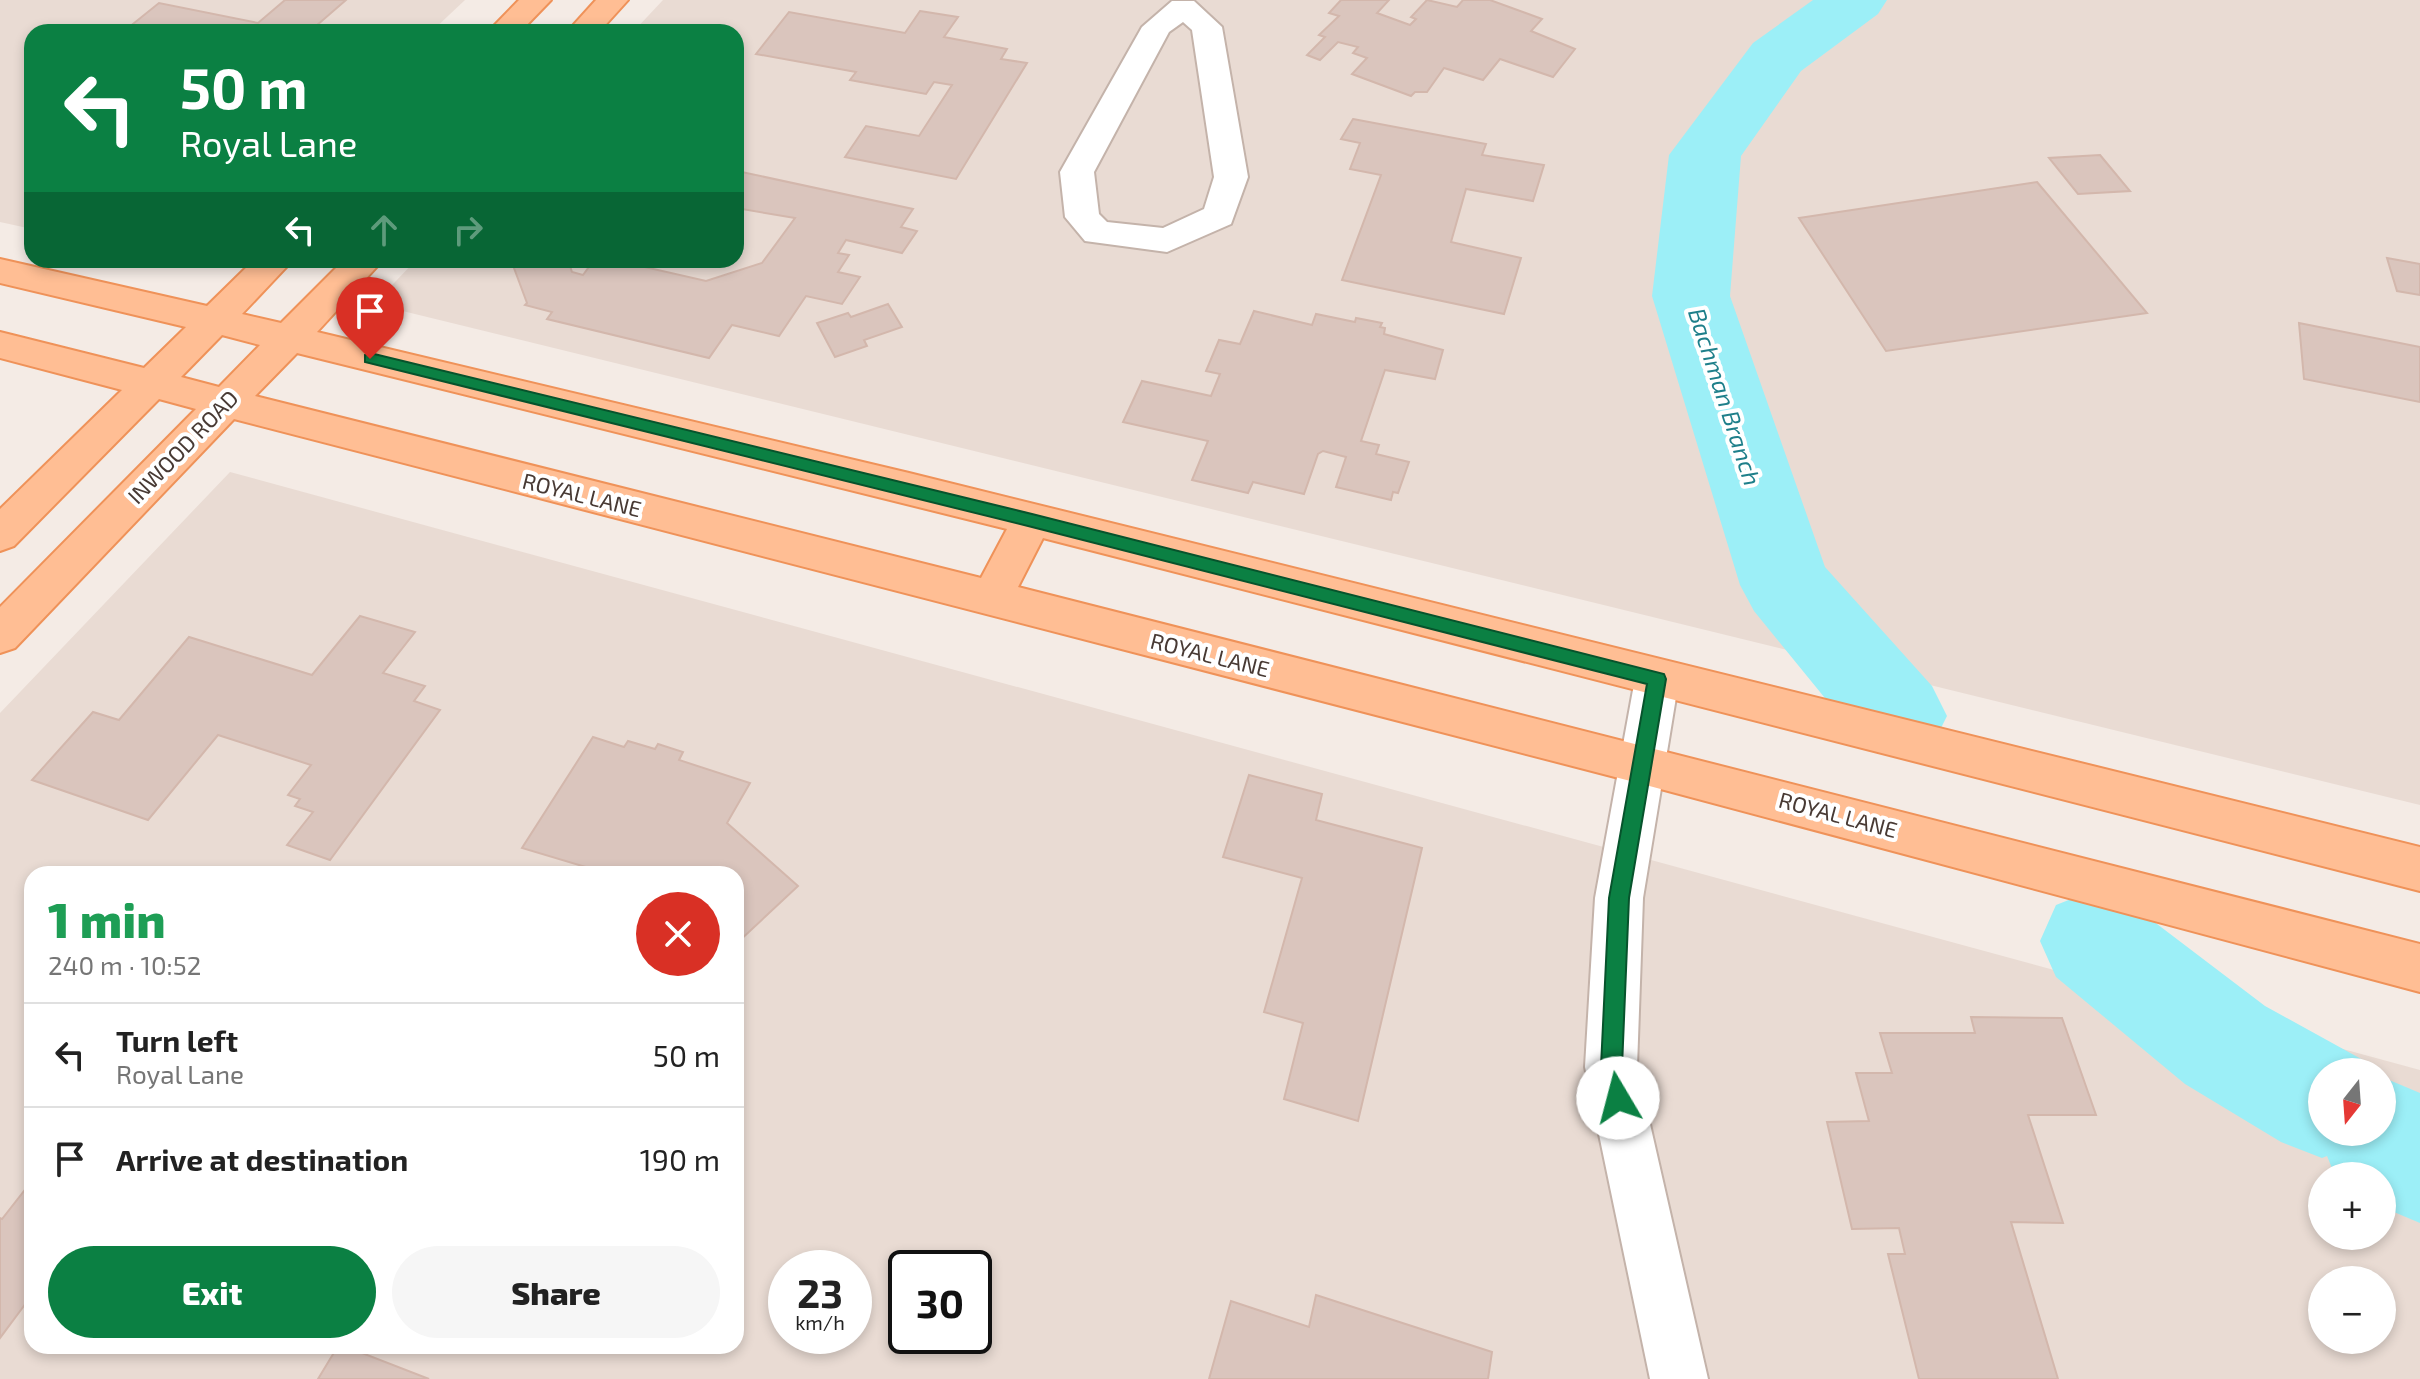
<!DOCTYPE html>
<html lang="en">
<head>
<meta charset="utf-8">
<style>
	:root { --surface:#fff; --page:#f6f6f6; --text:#222; --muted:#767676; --line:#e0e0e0; --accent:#0b8043 }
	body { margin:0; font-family:"Exo 2",sans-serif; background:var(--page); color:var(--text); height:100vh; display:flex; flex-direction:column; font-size:30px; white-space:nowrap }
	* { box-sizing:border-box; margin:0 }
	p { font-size:26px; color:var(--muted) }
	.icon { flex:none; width:44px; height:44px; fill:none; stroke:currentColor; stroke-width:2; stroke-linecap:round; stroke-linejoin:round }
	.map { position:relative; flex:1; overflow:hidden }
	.details { position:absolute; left:24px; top:866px; width:720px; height:488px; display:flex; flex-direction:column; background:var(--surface); border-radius:24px; box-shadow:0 4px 12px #0003 }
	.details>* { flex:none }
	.top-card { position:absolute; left:24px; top:24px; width:720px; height:244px; border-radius:24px; box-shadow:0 4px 12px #0003; background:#0b8043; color:#fff; overflow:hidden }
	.needle { width:52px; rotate:197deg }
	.buttons { position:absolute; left:2308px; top:1058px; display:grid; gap:16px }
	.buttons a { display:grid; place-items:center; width:88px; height:88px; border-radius:50%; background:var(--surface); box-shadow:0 4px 12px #0003; font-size:40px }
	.speed { position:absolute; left:768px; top:1250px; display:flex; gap:16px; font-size:40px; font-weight:700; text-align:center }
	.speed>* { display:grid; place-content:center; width:104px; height:104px; border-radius:50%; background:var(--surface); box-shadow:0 4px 12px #0003; line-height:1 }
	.speed small { font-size:20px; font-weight:400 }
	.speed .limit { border:4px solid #111; border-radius:12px; background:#fff; color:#111 }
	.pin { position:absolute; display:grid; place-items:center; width:68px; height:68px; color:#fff; margin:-82px -34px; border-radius:50% 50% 50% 0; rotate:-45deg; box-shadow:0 0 8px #0007 }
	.pin .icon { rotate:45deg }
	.me { position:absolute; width:88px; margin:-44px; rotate:352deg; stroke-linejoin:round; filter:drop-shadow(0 0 6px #0008) }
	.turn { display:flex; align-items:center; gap:28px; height:168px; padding:0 24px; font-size:36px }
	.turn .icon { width:104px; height:104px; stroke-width:2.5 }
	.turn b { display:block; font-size:56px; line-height:68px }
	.lanes { display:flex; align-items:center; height:76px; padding:0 24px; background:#0003; justify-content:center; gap:40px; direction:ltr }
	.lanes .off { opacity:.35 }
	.round { display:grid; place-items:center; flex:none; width:84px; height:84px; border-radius:42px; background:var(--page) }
	.overview { display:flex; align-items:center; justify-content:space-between; height:136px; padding:0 24px }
	h1 { font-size:48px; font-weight:800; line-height:60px; color:#1e9e55 }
	.primary-button { display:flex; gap:16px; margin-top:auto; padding:16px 24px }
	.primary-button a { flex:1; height:92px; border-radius:48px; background:var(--accent); color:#fff; font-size:32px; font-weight:800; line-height:92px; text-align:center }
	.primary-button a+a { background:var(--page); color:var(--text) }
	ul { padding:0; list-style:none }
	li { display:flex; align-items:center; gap:24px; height:104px; padding:0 24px; border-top:2px solid var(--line) }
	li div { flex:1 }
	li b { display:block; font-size:30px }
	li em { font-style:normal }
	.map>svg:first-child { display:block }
	.residential { fill:#e9dbd3; fill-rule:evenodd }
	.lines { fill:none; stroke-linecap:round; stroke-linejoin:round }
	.river { fill:#9ceff7; fill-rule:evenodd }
	.building { fill:#dac5bd; stroke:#d3b7ac; stroke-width:2 }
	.minor-casing { stroke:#c4b3aa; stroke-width:4 }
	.major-casing { stroke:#ef9259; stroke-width:4 }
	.minor { fill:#fff; fill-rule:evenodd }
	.major { fill:#ffbe94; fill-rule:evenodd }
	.route { fill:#0b8043; stroke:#07532c; stroke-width:2 }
	.labels { text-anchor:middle; stroke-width:8; stroke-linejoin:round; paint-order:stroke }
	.street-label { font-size:22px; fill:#483a34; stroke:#fff }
	.water-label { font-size:24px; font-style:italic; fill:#1e7f8a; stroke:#fff }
</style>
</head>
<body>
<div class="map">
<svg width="2420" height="1379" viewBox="0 0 2420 1379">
	<rect width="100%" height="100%" fill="#f4ebe5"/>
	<g class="residential">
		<path d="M 0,0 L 465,0 L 431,32 L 32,32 L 32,229 L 0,222 Z"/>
		<path d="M 663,0 L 2420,0 L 2420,805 L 374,304 L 416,260 L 736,260 L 736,32 L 633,32 Z"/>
		<path d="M 230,472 L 2420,1070 L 2420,1379 L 0,1379 L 0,713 ZM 32,874 L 736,874 L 736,1346 L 32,1346 ZM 2322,1072 L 2382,1072 L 2382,1132 L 2322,1132 ZM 2322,1176 L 2382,1176 L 2382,1236 L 2322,1236 ZM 786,1268 L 854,1268 L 854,1336 L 786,1336 ZM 906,1268 L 974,1268 L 974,1336 L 906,1336 ZM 2322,1280 L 2382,1280 L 2382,1340 L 2322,1340 Z"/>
	</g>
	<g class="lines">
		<g class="river">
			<path d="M 1813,0 L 1887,0 L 1878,14 L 1801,71 L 1741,156 L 1730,296 L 1825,567 L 1932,686 L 1947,716 L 1932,746 L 1898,758 L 1864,746 L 1754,611 L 1740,585 L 1652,296 L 1669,155 L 1753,43 Z"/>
			<path d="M 2094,890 L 2132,905 L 2265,1006 L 2363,1060 L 2367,1072 L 2322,1072 L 2322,1132 L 2382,1132 L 2382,1077 L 2420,1093 L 2420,1223 L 2382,1207 L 2382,1176 L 2339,1176 L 2334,1173 L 2327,1156 L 2322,1158 L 2281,1142 L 2185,1084 L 2056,977 L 2040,941 L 2056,905 Z"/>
		</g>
	</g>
	<g class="building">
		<path d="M 285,0 L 346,0 L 309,32 L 123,32 L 159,3 L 258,23 Z"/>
		<path d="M 1341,0 L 1389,0 L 1377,13 L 1410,25 L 1416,19 L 1411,17 L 1427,0 L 1457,7 L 1463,0 L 1490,0 L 1542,19 L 1531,31 L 1575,49 L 1553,77 L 1500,59 L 1483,80 L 1444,68 L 1427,92 L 1415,92 L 1411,96 L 1352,74 L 1367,58 L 1353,53 L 1358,47 L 1338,42 L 1320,60 L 1307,55 L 1325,37 L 1319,35 L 1339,16 L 1329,13 Z"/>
		<path d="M 920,11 L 958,17 L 944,37 L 1007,49 L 1001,59 L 1027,63 L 956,179 L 845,157 L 866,126 L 919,136 L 952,85 L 934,82 L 926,94 L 850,80 L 856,72 L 756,54 L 789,12 L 905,33 Z"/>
		<path d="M 1353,119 L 1486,144 L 1482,155 L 1544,165 L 1533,201 L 1466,189 L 1451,242 L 1521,258 L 1504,314 L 1342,280 L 1381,175 L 1350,169 L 1360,143 L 1341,139 Z"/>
		<path d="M 2100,155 L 2130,191 L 2078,194 L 2049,158 Z"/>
		<path d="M 737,171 L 913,209 L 901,227 L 917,231 L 902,253 L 846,240 L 838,253 L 849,255 L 838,272 L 860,277 L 842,304 L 806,296 L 779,336 L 732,325 L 709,358 L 547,319 L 552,312 L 525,305 L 527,303 L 511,260 L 568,260 L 572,272 L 583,275 L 594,260 L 614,260 L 706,281 L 762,263 L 795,218 L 736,208 Z"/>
		<path d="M 2037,182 L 2147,313 L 1886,351 L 1799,218 Z"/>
		<path d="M 2387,258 L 2420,264 L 2420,295 L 2397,291 Z"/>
		<path d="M 888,304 L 902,327 L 864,340 L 867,346 L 835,357 L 817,323 L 848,313 L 851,317 Z"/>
		<path d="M 1254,311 L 1312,325 L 1316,314 L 1355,322 L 1356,318 L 1382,323 L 1380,327 L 1385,328 L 1384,334 L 1443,350 L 1435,379 L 1385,370 L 1361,441 L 1379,445 L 1376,454 L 1409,462 L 1398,493 L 1393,492 L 1391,500 L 1336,487 L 1346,457 L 1323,451 L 1318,454 L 1304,494 L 1253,482 L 1248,493 L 1192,480 L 1208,441 L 1123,422 L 1142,381 L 1211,396 L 1220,374 L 1206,371 L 1219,340 L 1240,344 Z"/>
		<path d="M 2299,323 L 2420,347 L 2420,402 L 2304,379 Z"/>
		<path d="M 360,616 L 415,632 L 383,673 L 425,686 L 414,701 L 440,710 L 330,860 L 287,845 L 313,812 L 295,806 L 300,799 L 288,795 L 311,765 L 218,735 L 148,820 L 32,780 L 93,712 L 119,720 L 189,637 L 312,675 Z"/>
		<path d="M 593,737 L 624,747 L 628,741 L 655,749 L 658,744 L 683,752 L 679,760 L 750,783 L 727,823 L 798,886 L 736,944 L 736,874 L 609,874 L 522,848 Z"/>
		<path d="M 1249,775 L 1322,794 L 1316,820 L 1422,848 L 1358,1121 L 1284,1099 L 1303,1023 L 1264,1012 L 1302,878 L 1223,857 Z"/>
		<path d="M 1971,1017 L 2062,1018 L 2096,1115 L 2028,1115 L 2063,1223 L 2011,1222 L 2058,1379 L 1919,1379 L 1888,1254 L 1905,1254 L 1899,1228 L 1852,1229 L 1827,1122 L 1869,1121 L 1856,1073 L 1892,1073 L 1880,1033 L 1975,1033 Z"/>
		<path d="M 28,1186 L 32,1187 L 32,1295 L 0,1338 L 0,1218 L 2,1219 Z"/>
		<path d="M 1316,1295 L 1492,1352 L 1488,1379 L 1209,1379 L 1231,1301 L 1309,1327 Z"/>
		<path d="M 338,1346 L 344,1346 L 429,1379 L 318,1379 Z"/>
	</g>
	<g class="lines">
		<g class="minor-casing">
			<g id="minor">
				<path d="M 1172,1 L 1194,1 L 1222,27 L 1248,177 L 1231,224 L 1167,252 L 1085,241 L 1065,217 L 1060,172 L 1142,27 ZM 1183,22 L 1192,30 L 1214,177 L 1204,209 L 1163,228 L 1107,222 L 1099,214 L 1094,172 L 1169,32 Z"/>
				<path d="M 1657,661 L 1672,666 L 1679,679 L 1643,898 L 1637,1067 L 1708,1379 L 1650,1379 L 1585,1067 L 1595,898 L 1635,679 L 1642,666 Z"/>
			</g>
		</g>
		<g class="major-casing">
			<g id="major">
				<path d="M 519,0 L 551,0 L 520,32 L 488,32 Z"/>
				<path d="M 596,0 L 628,0 L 599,32 L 567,32 Z"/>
				<path d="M 0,259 L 207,306 L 254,260 L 293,260 L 242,314 L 281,323 L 344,260 L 383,260 L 317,332 L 909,473 L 2420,847 L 2420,891 L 1043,538 L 1018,587 L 2420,944 L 2420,992 L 1642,784 L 234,419 L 15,648 L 0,653 L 0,607 L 196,409 L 159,399 L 14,546 L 0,551 L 0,509 L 122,390 L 0,358 L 0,332 L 144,368 L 186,327 L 0,283 ZM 222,335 L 260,345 L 219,387 L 181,377 ZM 297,353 L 1007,529 L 981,578 L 255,396 Z"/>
			</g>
		</g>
		<use href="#minor" class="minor"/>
		<use href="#major" class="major"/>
	</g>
	<path class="route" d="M 370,353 L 1032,514 L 1664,674 L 1666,679 L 1629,898 L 1622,1067 L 1628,1098 L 1625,1105 L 1618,1108 L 1610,1105 L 1601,1067 L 1609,898 L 1647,684 L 1032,527 L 365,362 L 365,355 Z"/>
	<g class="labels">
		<g class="street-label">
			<text transform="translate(183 447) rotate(-46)" y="8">INWOOD ROAD</text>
			<text transform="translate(582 495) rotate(14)" y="8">ROYAL LANE</text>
			<text transform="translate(1210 655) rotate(14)" y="8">ROYAL LANE</text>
			<text transform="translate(1838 815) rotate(15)" y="8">ROYAL LANE</text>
		</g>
		<g class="water-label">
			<text transform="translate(1724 397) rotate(72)" y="8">Bachman Branch</text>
		</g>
	</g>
</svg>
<div class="buttons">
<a><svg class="needle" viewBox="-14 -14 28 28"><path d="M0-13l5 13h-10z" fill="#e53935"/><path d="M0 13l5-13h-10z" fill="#767676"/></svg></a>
<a>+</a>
<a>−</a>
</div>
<div class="speed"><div>23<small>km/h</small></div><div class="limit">30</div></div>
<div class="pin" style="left:370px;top:359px;background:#d93025"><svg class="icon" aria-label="arrive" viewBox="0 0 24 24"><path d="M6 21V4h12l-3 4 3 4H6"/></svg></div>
<svg class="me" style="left:1618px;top:1098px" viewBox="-20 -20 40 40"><circle r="19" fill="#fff"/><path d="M0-13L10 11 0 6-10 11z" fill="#0b8043"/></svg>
<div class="top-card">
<div class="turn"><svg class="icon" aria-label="left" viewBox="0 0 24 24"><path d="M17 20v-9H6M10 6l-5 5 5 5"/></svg><div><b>50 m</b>Royal Lane</div></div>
<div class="lanes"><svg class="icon" aria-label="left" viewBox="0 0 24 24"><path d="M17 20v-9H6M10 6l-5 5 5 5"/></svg><svg class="icon off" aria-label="ahead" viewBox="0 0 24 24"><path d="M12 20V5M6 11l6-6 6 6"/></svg><svg class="icon off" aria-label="right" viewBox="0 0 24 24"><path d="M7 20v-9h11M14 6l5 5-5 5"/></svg></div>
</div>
<section class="details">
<div class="overview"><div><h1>1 min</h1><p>240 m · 10:52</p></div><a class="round" style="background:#d93025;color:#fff"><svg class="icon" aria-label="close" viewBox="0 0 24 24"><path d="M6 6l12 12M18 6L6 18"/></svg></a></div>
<ul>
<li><svg class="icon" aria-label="left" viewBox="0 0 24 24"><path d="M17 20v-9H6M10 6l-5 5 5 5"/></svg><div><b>Turn left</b><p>Royal Lane</p></div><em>50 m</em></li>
<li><svg class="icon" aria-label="arrive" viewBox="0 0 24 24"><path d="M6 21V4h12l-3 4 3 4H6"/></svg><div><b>Arrive at destination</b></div><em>190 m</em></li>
</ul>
<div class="primary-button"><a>Exit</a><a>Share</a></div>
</section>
</div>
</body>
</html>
